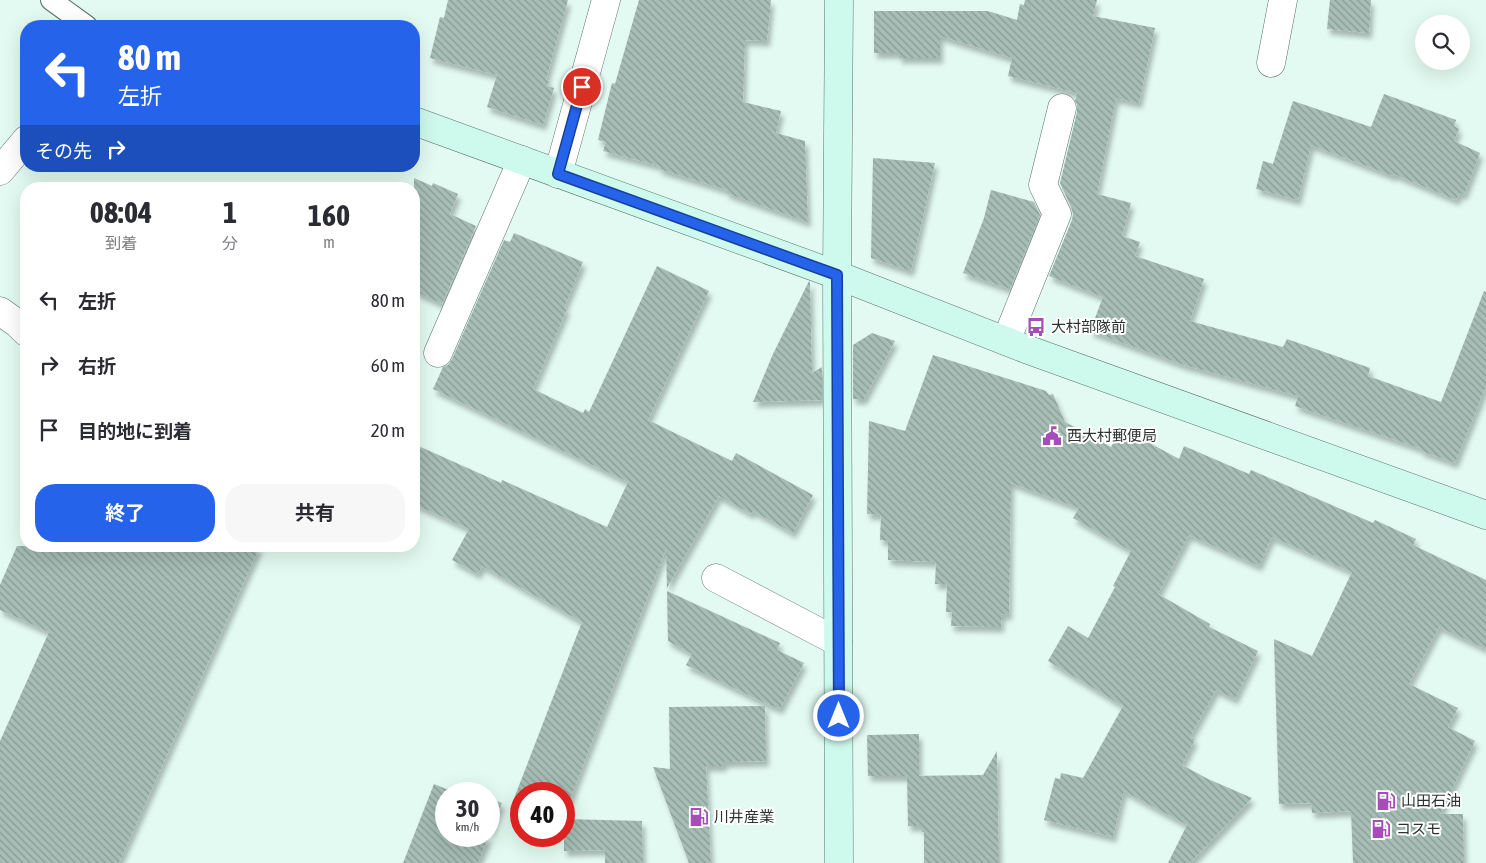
<!DOCTYPE html>
<html lang="ja">
<head>
<meta charset="utf-8">
<style>
	:root { --surface:#fff; --page:#f7f7f7; --text:#2b2b33; --muted:#7c7c81; --accent:#2563eb }
	body { margin:0; font-family:"Asap Condensed","Noto Sans JP",sans-serif; background:var(--page); color:var(--text); height:100vh; display:flex; flex-direction:column; font-size:19px; white-space:nowrap }
	* { box-sizing:border-box; margin:0 }
	p { font-size:16px; color:var(--muted) }
	.icon { flex:none; width:28px; height:28px; fill:none; stroke:currentColor; stroke-width:2; stroke-linecap:round; stroke-linejoin:round }
	.map { position:relative; flex:1; overflow:hidden }
	.drawer { position:absolute; left:20px; top:182px; width:400px; height:370px; display:flex; flex-direction:column; background:var(--surface); border-radius:20px; box-shadow:0 5px 20px #0002 }
	.drawer>* { flex:none }
	.guide { position:absolute; left:20px; top:20px; width:400px; height:152px; border-radius:20px; box-shadow:0 5px 20px #0002; background:#2563eb; color:#fff; overflow:hidden }
	.tools { position:absolute; left:1415px; top:15px; display:grid; gap:10px }
	.tools a { display:grid; place-items:center; width:55px; height:55px; border-radius:50%; background:var(--surface); box-shadow:0 5px 20px #0002; font-size:25px }
	.speed { position:absolute; left:435px; top:782px; display:flex; gap:10px; font-size:25px; font-weight:700; text-align:center }
	.speed>* { display:grid; place-content:center; width:65px; height:65px; border-radius:50%; background:var(--surface); box-shadow:0 5px 20px #0002; line-height:1 }
	.speed small { font-size:12px; font-weight:400 }
	.speed .limit { border:8px solid #d22; background:#fff; color:#111 }
	.pin { position:absolute; display:grid; place-items:center; width:42px; height:42px; color:#fff; margin:-21px; border:2px solid #fff; border-radius:50%; box-shadow:0 1px 5px #0007 }
	.me { position:absolute; width:55px; margin:-28px; rotate:0deg; stroke-linejoin:round; filter:drop-shadow(0 0 4px #0008) }
	.turn { display:flex; align-items:center; gap:18px; height:105px; padding:0 15px; font-size:22px }
	.turn .icon { width:65px; height:65px; stroke-width:2.5 }
	.turn b { display:block; font-size:35px; line-height:42px }
	.then { display:flex; align-items:center; height:48px; padding:0 15px; background:#0003; gap:10px; font-size:19px }
	.eta { display:flex; justify-content:space-evenly; align-items:center; height:85px; text-align:center }
	.eta b { font-size:30px; font-weight:700; line-height:35px }
	.button { display:flex; gap:10px; margin-top:auto; padding:10px 15px }
	.button a { flex:1; height:58px; border-radius:20px; background:var(--accent); color:#fff; font-size:20px; font-weight:700; line-height:58px; text-align:center }
	.button a+a { background:var(--page); color:var(--text) }
	ul { padding:0; list-style:none }
	li { display:flex; align-items:center; gap:15px; height:65px; padding:0 15px }
	li div { flex:1 }
	li b { display:block; font-size:19px }
	li em { font-style:normal }
	.map>svg:first-child { display:block }
	.building { fill:url(#building-back-hatch); filter:url(#shadow) }
	.lines { fill:none; stroke-linecap:round; stroke-linejoin:round }
	.lane-casing { stroke:#5d726a; stroke-width:22 }
	.street-casing { stroke:#5d726a; stroke-width:29 }
	.secondary-casing { stroke:#5d726a; stroke-width:29 }
	.lane { stroke:#fff; stroke-width:20 }
	.street { stroke:#fff; stroke-width:28 }
	.secondary { stroke:#cefaed; stroke-width:28 }
	.route-casing { stroke:#184099; stroke-width:12 }
	.route { stroke:#2563eb; stroke-width:9 }
	.labels { text-anchor:middle; stroke-width:4; stroke-linejoin:round; paint-order:stroke }
	.poi-label { font-size:15px; fill:#2a332f; stroke:#fff; text-anchor:start }
</style>
</head>
<body>
<div class="map">
<svg width="1486" height="863" viewBox="0 0 1486 863">
	<defs>
		<pattern id="building-back-hatch" width="6" height="6" patternUnits="userSpaceOnUse" patternTransform="scale(1.25)"><rect width="6" height="6" fill="#a6beb5"/><path d="M-1 5l2 2M0 0l6 6M5-1l2 2" fill="none" stroke="#879b94"/></pattern>
		<filter id="shadow"><feDropShadow dx="3" dy="5.5" stdDeviation="2.5" flood-color="#0004"/></filter>
	</defs>
	<rect width="100%" height="100%" fill="#e2faf1"/>
	<g class="building">
		<path d="M 448,0 L 568,0 L 546,80 L 549,81 L 547,86 L 554,88 L 543,125 L 487,107 L 497,75 L 430,58 L 440,17 L 444,18 Z"/>
		<path d="M 639,0 L 771,0 L 767,41 L 745,40 L 743,102 L 781,111 L 776,133 L 805,141 L 808,222 L 726,193 L 727,190 L 659,169 L 660,166 L 603,151 L 606,142 L 598,140 L 612,83 L 615,84 Z"/>
		<path d="M 1025,0 L 1097,0 L 1093,16 L 1155,28 L 1139,103 L 1116,98 L 1097,194 L 1131,203 L 1122,236 L 1140,242 L 1135,256 L 1204,279 L 1190,321 L 1283,347 L 1287,339 L 1370,368 L 1368,376 L 1441,402 L 1484,291 L 1486,292 L 1486,386 L 1455,463 L 1421,451 L 1422,449 L 1295,406 L 1298,396 L 1184,365 L 1090,331 L 1103,297 L 1049,276 L 1072,220 L 1073,214 L 1071,207 L 1060,183 L 1077,112 L 1077,104 L 1075,101 L 1077,93 L 1008,76 L 1012,58 L 940,36 L 940,58 L 899,58 L 899,53 L 874,53 L 874,11 L 988,11 L 1017,20 L 1020,4 L 1024,5 Z"/>
		<path d="M 1330,0 L 1371,0 L 1369,33 L 1327,29 Z"/>
		<path d="M 1384,94 L 1456,120 L 1454,126 L 1459,129 L 1454,141 L 1480,153 L 1464,195 L 1460,193 L 1456,200 L 1394,174 L 1393,176 L 1311,145 L 1298,200 L 1256,189 L 1263,161 L 1273,164 L 1293,101 L 1371,127 Z"/>
		<path d="M 873,158 L 935,163 L 911,271 L 871,258 Z"/>
		<path d="M 414,178 L 432,186 L 433,183 L 458,194 L 450,214 L 476,226 L 442,304 L 414,291 Z"/>
		<path d="M 991,190 L 1034,202 L 1040,215 L 1010,289 L 963,273 L 984,218 Z"/>
		<path d="M 514,233 L 583,262 L 564,308 L 567,309 L 533,389 L 583,413 L 585,409 L 589,412 L 657,266 L 709,291 L 648,420 L 732,461 L 736,453 L 813,495 L 793,533 L 753,511 L 751,514 L 719,496 L 667,588 L 666,549 L 564,815 L 564,794 L 521,794 L 521,814 L 510,809 L 582,622 L 482,566 L 478,574 L 452,560 L 469,529 L 414,504 L 414,444 L 501,483 L 502,480 L 607,527 L 628,482 L 433,389 L 443,367 L 448,365 L 452,359 L 504,240 L 510,242 Z"/>
		<path d="M 809,281 L 810,282 L 812,373 L 822,367 L 822,400 L 753,402 L 773,354 Z"/>
		<path d="M 872,333 L 895,341 L 864,399 L 853,399 L 853,345 Z"/>
		<path d="M 933,355 L 1046,391 L 1049,395 L 1053,394 L 1065,422 L 1111,447 L 1122,428 L 1179,459 L 1184,446 L 1249,474 L 1251,470 L 1373,523 L 1375,520 L 1416,539 L 1413,545 L 1486,580 L 1486,649 L 1439,627 L 1409,684 L 1458,708 L 1448,727 L 1475,741 L 1440,814 L 1463,814 L 1464,863 L 1353,863 L 1351,811 L 1312,813 L 1311,803 L 1279,804 L 1274,639 L 1312,656 L 1352,572 L 1272,537 L 1259,566 L 1189,535 L 1158,594 L 1210,624 L 1209,627 L 1258,651 L 1235,699 L 1216,690 L 1190,737 L 1195,739 L 1182,765 L 1208,779 L 1252,798 L 1190,863 L 1168,863 L 1187,825 L 1124,791 L 1113,837 L 1044,820 L 1055,778 L 1060,779 L 1061,773 L 1083,778 L 1123,706 L 1048,661 L 1068,626 L 1088,638 L 1115,587 L 1113,586 L 1131,551 L 1073,518 L 1079,508 L 1011,483 L 1009,615 L 1002,614 L 1001,627 L 951,626 L 952,612 L 946,612 L 947,584 L 935,584 L 936,562 L 888,560 L 888,541 L 880,540 L 881,515 L 867,514 L 869,421 L 905,431 Z"/>
		<path d="M 17,546 L 260,546 L 119,863 L 0,863 L 0,741 L 49,632 L 0,610 L 0,585 Z"/>
		<path d="M 667,591 L 780,643 L 777,650 L 804,663 L 780,709 L 765,703 L 686,665 L 692,654 L 668,641 Z"/>
		<path d="M 765,706 L 766,761 L 724,762 L 724,766 L 706,766 L 711,863 L 689,863 L 653,767 L 670,769 L 669,707 Z"/>
		<path d="M 919,734 L 919,776 L 868,776 L 867,735 Z"/>
		<path d="M 997,751 L 999,863 L 924,863 L 924,832 L 922,832 L 922,826 L 908,826 L 907,776 L 983,775 Z"/>
		<path d="M 434,784 L 456,793 L 459,786 L 479,794 L 446,794 L 446,836 L 489,836 L 478,863 L 403,863 Z"/>
		<path d="M 489,798 L 502,803 L 489,836 Z"/>
		<path d="M 564,819 L 642,821 L 643,863 L 605,863 L 605,850 L 564,851 Z"/>
	</g>
	<g class="lines">
		<g class="lane-casing">
			<path id="lane" d="M 51,0 L 87,26"/>
		</g>
		<g class="street-casing">
			<g id="street">
				<path d="M 1271,63 L 1283,0"/>
				<path d="M 0,171 L 26,140"/>
				<path d="M 558,174 L 606,0"/>
				<path d="M 0,311 L 18,324 L 26,332"/>
				<path d="M 1006,341 L 1057,214 L 1043,185 L 1062,108"/>
				<path d="M 438,353 L 522,160"/>
				<path d="M 716,578 L 838,642"/>
			</g>
		</g>
		<g class="secondary-casing">
			<g id="secondary">
				<path d="M 414,121 L 837,275 L 1026,349 L 1486,515"/>
				<path d="M 839,863 L 837,275 L 839,0"/>
			</g>
		</g>
		<use href="#lane" class="lane"/>
		<use href="#street" class="street"/>
		<use href="#secondary" class="secondary"/>
	</g>
	<g class="lines">
		<g class="route-casing">
			<path id="route" d="M 582,87 L 558,174 L 837,275 L 839,716"/>
		</g>
		<use href="#route" class="route"/>
	</g>
	<defs>
		<g id="bus-bare" transform="scale(1.5)"><path d="M-5-6H5V4H4V6H2V4H-2V6H-4V4H-5ZM-3.5-4V0h7V-4ZM-3.5 1.2v1.5H-2V1.2ZM2 1.2v1.5H3.5V1.2Z" fill="#a64db9" stroke="#fff" stroke-width="2.5" paint-order="stroke"/></g>
		<g id="civic-bare" transform="scale(1.5)"><path d="M-.6-6.5H3V-4.5H.6V-3L4-1V1h2V6H-6V1h2V-1L-.6-3ZM-1.2 2.5V6h2.4V2.5Z" fill="#a64db9" stroke="#fff" stroke-width="2.5" paint-order="stroke"/></g>
		<g id="fuel-bare" transform="scale(1.5)"><path d="M-5.5-6h7V0h2V4h1.3V-2.5L3-4.5l.8-.8L6-3V5H2.5V1h-1V6h-7ZM-4.2-4.7v3.2H.2V-4.7Z" fill="#a64db9" stroke="#fff" stroke-width="2.5" paint-order="stroke"/></g>
	</defs>
	<g fill-rule="evenodd">
		<use href="#bus-bare" x="1036" y="327"/>
		<use href="#civic-bare" x="1052" y="436"/>
		<use href="#fuel-bare" x="1386" y="801"/>
		<use href="#fuel-bare" x="699" y="817"/>
		<use href="#fuel-bare" x="1381" y="829"/>
	</g>
	<g class="labels">
		<g class="poi-label">
			<text x="1051" y="332">大村部隊前</text>
			<text x="1067" y="441">西大村郵便局</text>
			<text x="1401" y="806">山田石油</text>
			<text x="714" y="822">川井産業</text>
			<text x="1396" y="834">コスモ</text>
		</g>
	</g>
</svg>
<div class="tools">
<a><svg class="icon" aria-label="search" viewBox="0 0 24 24"><circle cx="10" cy="10" r="6"/><path d="M15 15l6 6"/></svg></a>
</div>
<div class="speed"><div>30<small>km/h</small></div><div class="limit">40</div></div>
<div class="pin" style="left:582px;top:87px;background:#d93025"><svg class="icon" aria-label="arrive" viewBox="0 0 24 24"><path d="M6 21V4h12l-3 4 3 4H6"/></svg></div>
<svg class="me" style="left:839px;top:716px" viewBox="-20 -20 40 40"><circle r="17" fill="#2563eb" stroke="#fff" stroke-width="3"/><path d="M0-11L8 9 0 5-8 9z" fill="#fff"/></svg>
<div class="guide">
<div class="turn"><svg class="icon" aria-label="left" viewBox="0 0 24 24"><path d="M17 20v-9H6M10 6l-5 5 5 5"/></svg><div><b>80 m</b>左折</div></div>
<div class="then">その先<svg class="icon" aria-label="right" viewBox="0 0 24 24"><path d="M7 20v-9h11M14 6l5 5-5 5"/></svg></div>
</div>
<section class="drawer">
<div class="eta">
<div><b>08:04</b><p>到着</p></div>
<div><b>1</b><p>分</p></div>
<div><b>160</b><p>m</p></div>
</div>
<ul>
<li><svg class="icon" aria-label="left" viewBox="0 0 24 24"><path d="M17 20v-9H6M10 6l-5 5 5 5"/></svg><div><b>左折</b></div><em>80 m</em></li>
<li><svg class="icon" aria-label="right" viewBox="0 0 24 24"><path d="M7 20v-9h11M14 6l5 5-5 5"/></svg><div><b>右折</b></div><em>60 m</em></li>
<li><svg class="icon" aria-label="arrive" viewBox="0 0 24 24"><path d="M6 21V4h12l-3 4 3 4H6"/></svg><div><b>目的地に到着</b></div><em>20 m</em></li>
</ul>
<div class="button"><a>終了</a><a>共有</a></div>
</section>
</div>
</body>
</html>
